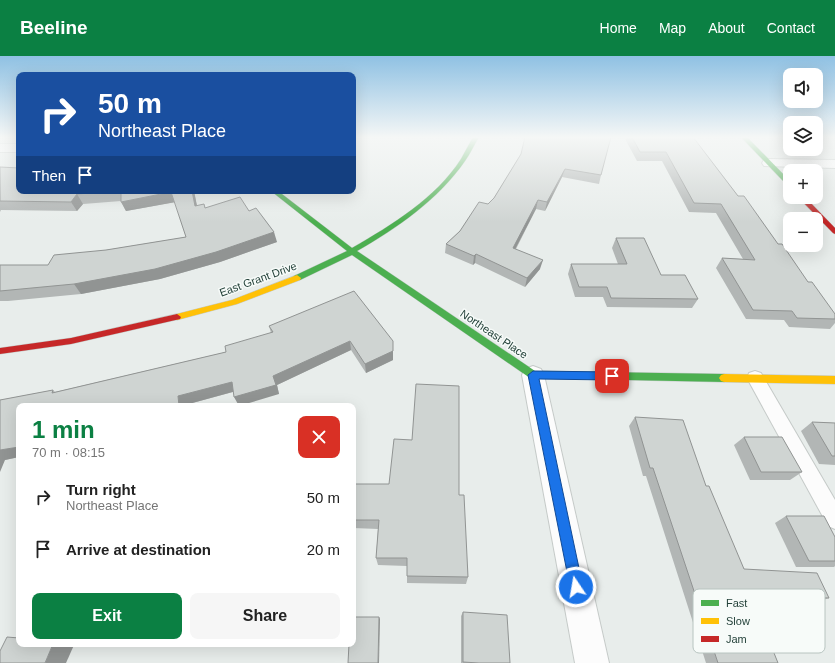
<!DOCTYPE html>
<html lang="en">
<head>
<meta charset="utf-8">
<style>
	:root { --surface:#fff; --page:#f6f6f6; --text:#222; --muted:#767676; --accent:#0b8043 }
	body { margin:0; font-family:Helvetica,sans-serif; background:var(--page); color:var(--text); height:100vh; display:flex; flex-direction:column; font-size:15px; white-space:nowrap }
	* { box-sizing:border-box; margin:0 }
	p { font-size:13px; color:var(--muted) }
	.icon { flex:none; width:22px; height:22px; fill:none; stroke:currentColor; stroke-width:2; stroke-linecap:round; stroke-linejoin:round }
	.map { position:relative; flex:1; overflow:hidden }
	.panel { position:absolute; left:16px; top:347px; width:340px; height:244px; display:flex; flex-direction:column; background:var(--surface); border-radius:8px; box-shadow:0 4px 16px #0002 }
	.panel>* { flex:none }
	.top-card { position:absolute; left:16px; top:16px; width:340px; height:122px; border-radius:8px; box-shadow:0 4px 16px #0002; background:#1a4fa0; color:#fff; overflow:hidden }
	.controls { position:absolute; left:783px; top:12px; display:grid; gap:8px }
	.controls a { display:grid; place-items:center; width:40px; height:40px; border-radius:8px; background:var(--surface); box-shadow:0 4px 16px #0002; font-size:20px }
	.pin { position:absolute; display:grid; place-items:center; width:34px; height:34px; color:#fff; margin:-17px; border-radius:8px; box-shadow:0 2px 6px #0006 }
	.me { position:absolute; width:44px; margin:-22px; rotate:348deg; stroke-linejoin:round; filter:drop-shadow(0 0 3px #0008) }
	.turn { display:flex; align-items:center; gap:14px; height:84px; padding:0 16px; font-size:18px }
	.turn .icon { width:52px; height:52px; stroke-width:2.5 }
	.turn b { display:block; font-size:28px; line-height:34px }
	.then { display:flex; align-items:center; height:38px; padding:0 16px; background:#0003; gap:8px; font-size:15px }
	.round { display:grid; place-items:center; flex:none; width:42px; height:42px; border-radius:8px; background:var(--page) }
	.overview { display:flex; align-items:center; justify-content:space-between; height:68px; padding:0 16px }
	h1 { font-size:24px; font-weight:600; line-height:30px; color:var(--accent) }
	.action { display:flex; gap:8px; margin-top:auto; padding:8px 16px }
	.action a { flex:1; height:46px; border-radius:8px; background:var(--accent); color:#fff; font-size:16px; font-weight:600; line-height:46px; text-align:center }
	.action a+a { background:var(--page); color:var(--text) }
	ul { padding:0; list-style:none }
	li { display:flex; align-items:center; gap:12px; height:52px; padding:0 16px }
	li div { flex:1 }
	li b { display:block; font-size:15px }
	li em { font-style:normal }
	header { display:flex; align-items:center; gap:24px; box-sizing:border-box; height:56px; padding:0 20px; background:var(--accent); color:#fff }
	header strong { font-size:19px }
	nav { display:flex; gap:22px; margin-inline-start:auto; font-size:14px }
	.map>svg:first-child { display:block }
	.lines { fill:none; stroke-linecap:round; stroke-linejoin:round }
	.lane-casing { stroke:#c5cac8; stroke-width:2 }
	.street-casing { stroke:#c5cac8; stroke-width:2 }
	.fast-casing { stroke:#c3cbc8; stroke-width:1 }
	.slow-casing { stroke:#c3cbc8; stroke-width:1 }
	.jam-casing { stroke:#c3cbc8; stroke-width:1 }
	.lane { fill:#fcfcfc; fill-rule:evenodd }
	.street { fill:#fcfcfc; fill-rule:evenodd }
	.fast { fill:#4caf50; fill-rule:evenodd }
	.slow { fill:#ffc107; fill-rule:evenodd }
	.jam { fill:#c62828; fill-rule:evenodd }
	.wall { fill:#b2b6b5 }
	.shaded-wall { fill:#919493 }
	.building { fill:#cfd4d2; stroke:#919493 }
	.route { fill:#1a73e8; stroke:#114b97 }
	.labels { text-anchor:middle; stroke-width:3; stroke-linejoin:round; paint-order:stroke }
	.street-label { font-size:11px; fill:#24423a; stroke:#f7fbf9 }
	.key { fill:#f7fbf9; stroke:#b8c4c0; stroke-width:1 }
	.key-label { font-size:11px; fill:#24423a }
</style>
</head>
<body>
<header>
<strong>Beeline</strong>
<nav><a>Home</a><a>Map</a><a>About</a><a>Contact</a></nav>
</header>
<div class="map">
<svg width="835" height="607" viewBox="0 0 835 607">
	<rect width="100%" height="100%" fill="#e8edeb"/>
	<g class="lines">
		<g class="lane-casing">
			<path id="lane" d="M 755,315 L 761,317 L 835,444 L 835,473 L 828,470 L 747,322 L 749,317 Z"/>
		</g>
		<g class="street-casing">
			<g id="street">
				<rect x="0" y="88" width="19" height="8"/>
				<path d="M 769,103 L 835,104 L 835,112 L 764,110 L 762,107 L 764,104 Z"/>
				<path d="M 533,310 L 541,313 L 544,319 L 609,607 L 575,607 L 522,319 L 525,313 Z"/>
			</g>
		</g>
		<g class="fast-casing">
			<g id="fast">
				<path d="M 473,81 L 479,81 C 474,89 470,98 465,105 C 438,144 397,172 357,195 L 535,315 L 724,318 L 727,319 L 729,322 L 727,325 L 724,326 L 530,322 L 352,199 L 300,224 L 294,224 L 293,222 L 294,220 L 347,195 L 271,135 L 278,135 L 352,192 C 392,169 436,142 461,103 C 465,96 469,88 473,81 Z"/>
				<path d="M 741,81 L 747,81 L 790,125 L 790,131 L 788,130 Z"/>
			</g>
		</g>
		<g class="slow-casing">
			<g id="slow">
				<path d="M 297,219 L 301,222 L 300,224 L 237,248 L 177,264 L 173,261 L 177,258 L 232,244 Z"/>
				<path d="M 724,318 L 835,320 L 835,328 L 724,326 L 721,325 L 719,322 L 721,319 Z"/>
			</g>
		</g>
		<g class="jam-casing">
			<g id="jam">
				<path d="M 798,141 L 805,141 L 835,172 L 835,178 L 833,177 Z"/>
				<path d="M 177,258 L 181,261 L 180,263 L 71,288 L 0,298 L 0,292 L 71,282 Z"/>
			</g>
		</g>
		<use href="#lane" class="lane"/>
		<use href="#street" class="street"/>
		<use href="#fast" class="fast"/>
		<use href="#slow" class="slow"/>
		<use href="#jam" class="jam"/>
	</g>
	<g class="wall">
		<path d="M 624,81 L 693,81 L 738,140 L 808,226 L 835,258 L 835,267 L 830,273 L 789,271 L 784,264 L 746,263 L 716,212 L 722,202 L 743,203 L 716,157 L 689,156 L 662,105 L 637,105 Z"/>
		<path d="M 521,98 L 601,119 L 599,128 L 562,121 L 545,155 L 536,153 L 516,193 L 540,213 L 525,231 L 475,207 L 473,209 L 445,197 L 446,188 L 460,175 L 488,148 L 494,142 Z"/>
		<path d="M 0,111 L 19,135 L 194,135 L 197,150 L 205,152 L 249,155 L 277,186 L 220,206 L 160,223 L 81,238 L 8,245 L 0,245 L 0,209 L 48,209 L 106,194 L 186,181 L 175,146 L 126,155 L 121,145 L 83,148 L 77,155 L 1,154 L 0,156 Z"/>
		<path d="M 616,182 L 661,219 L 698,243 L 692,252 L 607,251 L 603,241 L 575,241 L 568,218 L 571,208 L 618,208 L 612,192 Z"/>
		<path d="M 269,270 L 393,294 L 393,304 L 366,317 L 351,294 L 277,329 L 279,338 L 233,336 L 185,349 L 185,350 L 19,350 L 19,401 L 5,404 L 0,344 L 53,334 L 55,336 L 226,296 L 271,277 Z"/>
		<path d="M 635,361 L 706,430 L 744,513 L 829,542 L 814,547 L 779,545 L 791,572 L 778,576 L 766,576 L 778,607 L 706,607 L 646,420 L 643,420 L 629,370 Z"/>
		<path d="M 812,366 L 835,367 L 835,409 L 819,408 L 801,375 Z"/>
		<path d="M 744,381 L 802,416 L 790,424 L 750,424 L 734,389 Z"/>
		<path d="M 353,428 L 459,439 L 468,521 L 466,528 L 407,527 L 407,510 L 378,509 L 376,502 L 378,473 L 353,472 Z"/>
		<path d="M 786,460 L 835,481 L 835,510 L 834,511 L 796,511 L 775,467 Z"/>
		<path d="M 463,556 L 510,607 L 461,607 L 461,560 Z"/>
	</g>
	<g class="shaded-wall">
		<path d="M 565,113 L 562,121 L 545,155 L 547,146 Z"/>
		<path d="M 192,135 L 194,135 L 199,160 L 195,150 Z"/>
		<path d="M 171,136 L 176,146 L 126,155 L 121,146 Z"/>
		<path d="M 77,138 L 83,148 L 77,155 L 71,146 Z"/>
		<path d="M 538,144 L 536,153 L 511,201 L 513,192 Z"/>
		<path d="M 274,176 L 277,186 L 220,206 L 160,223 L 81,238 L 74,228 Z"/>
		<path d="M 476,198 L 475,207 L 473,209 L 474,200 Z"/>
		<path d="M 543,204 L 540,213 L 525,231 L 527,222 Z"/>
		<path d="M 350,285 L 351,294 L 277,329 L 279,338 L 239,350 L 234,341 L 273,320 Z"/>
		<path d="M 393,285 L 393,304 L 366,317 L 365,308 Z"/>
		<path d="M 232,326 L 236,335 L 185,349 L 185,350 L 179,350 L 178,340 Z"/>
		<path d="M 19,391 L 19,401 L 5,404 L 0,416 L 0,394 Z"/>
		<path d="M 379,561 L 380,563 L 379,607 L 378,607 Z"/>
		<path d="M 53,588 L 70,588 L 74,589 L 66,607 L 45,607 Z"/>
	</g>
	<g class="building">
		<path d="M 525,81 L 611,81 L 601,119 L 565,113 L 547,146 L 538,144 L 513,192 L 543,204 L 527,222 L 476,198 L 474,200 L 446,188 L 460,175 L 479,146 L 488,148 L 494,142 L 521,98 Z"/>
		<path d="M 632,81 L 693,81 L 738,140 L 744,140 L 778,188 L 782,188 L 808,226 L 812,226 L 835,258 L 835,263 L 797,262 L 792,255 L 753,254 L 722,202 L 755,204 L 721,148 L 694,147 L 666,96 L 640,96 Z"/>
		<path d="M 0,111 L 19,112 L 19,135 L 117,135 L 77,138 L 71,146 L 0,145 Z"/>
		<path d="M 121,135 L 192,135 L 195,150 L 204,148 L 205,152 L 240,141 L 249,155 L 256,152 L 274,176 L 216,196 L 155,213 L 74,228 L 0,235 L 0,209 L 48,209 L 54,199 L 106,194 L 186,181 L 171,136 L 121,146 Z"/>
		<path d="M 616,182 L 644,182 L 661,219 L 685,219 L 698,243 L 611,242 L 607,231 L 579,231 L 571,208 L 627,208 Z"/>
		<path d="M 354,235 L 393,285 L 393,295 L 365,308 L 350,285 L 273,320 L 276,329 L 234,341 L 232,326 L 178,340 L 179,350 L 19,350 L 19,391 L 0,394 L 0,344 L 53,334 L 52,337 L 226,296 L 225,290 L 273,276 L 269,270 Z"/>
		<path d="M 416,328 L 459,330 L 459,439 L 464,439 L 468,521 L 407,520 L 407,502 L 376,502 L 379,464 L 353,464 L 353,428 L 389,428 L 394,383 L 412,384 Z"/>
		<path d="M 635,361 L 683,364 L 706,430 L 709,430 L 744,513 L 817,517 L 829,542 L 777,540 L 791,572 L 764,572 L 778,607 L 718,607 L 653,412 L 650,412 Z"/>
		<path d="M 812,366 L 835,367 L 835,400 L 832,400 Z"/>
		<path d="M 744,381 L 782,381 L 802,416 L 761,416 Z"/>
		<path d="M 786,460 L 824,460 L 835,481 L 835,505 L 809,505 Z"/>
		<path d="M 463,556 L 507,559 L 510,607 L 479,607 L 463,606 Z"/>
		<path d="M 353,561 L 379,561 L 378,607 L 348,607 L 349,588 L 353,588 Z"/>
		<path d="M 7,581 L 19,582 L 19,588 L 53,588 L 45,607 L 0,607 L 0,595 Z"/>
	</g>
	<linearGradient id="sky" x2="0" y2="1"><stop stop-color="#8fc1e3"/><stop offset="0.49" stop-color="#f5f7f6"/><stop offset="1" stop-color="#f5f7f6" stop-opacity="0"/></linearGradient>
	<rect width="835" height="166" fill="url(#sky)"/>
	<path class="route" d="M 533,315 L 612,316 L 617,320 L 612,324 L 539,323 L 583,531 L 581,536 L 576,538 L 572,536 L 570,531 L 528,319 Z"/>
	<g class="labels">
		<g class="street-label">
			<text transform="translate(258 223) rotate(-20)" y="4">East Grant Drive</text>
			<text transform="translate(494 278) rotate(34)" y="4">Northeast Place</text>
		</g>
	</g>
	<rect x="693" y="533" width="132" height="64" rx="6" class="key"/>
	<rect x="701" y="544" width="18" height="6" fill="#4caf50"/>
	<rect x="701" y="562" width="18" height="6" fill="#ffc107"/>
	<rect x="701" y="580" width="18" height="6" fill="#c62828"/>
	<g class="key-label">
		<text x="726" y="551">Fast</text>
		<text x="726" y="569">Slow</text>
		<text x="726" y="587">Jam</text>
	</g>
</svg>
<div class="controls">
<a><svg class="icon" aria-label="sound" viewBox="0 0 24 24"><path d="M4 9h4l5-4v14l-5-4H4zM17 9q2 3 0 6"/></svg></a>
<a><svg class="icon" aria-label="layers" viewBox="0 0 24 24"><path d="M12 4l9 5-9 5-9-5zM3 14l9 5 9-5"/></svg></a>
<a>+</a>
<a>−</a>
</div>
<div class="pin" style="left:612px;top:320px;background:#d93025"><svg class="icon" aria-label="arrive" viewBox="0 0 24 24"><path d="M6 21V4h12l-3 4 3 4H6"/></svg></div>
<svg class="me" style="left:576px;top:531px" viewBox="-20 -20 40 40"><circle r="17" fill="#1a73e8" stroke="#fff" stroke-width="3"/><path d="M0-11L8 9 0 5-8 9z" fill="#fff"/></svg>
<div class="top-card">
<div class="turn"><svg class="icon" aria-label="right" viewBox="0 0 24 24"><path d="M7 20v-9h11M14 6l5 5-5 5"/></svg><div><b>50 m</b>Northeast Place</div></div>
<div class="then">Then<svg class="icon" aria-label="arrive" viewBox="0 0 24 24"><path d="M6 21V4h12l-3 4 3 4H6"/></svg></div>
</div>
<section class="panel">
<div class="overview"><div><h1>1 min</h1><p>70 m · 08:15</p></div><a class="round" style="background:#d93025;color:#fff"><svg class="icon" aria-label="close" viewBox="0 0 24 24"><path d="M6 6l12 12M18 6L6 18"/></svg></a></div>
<ul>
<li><svg class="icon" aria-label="right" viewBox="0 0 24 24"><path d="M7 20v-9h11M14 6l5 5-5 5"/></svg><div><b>Turn right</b><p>Northeast Place</p></div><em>50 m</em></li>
<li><svg class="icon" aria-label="arrive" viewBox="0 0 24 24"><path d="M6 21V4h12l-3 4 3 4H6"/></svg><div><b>Arrive at destination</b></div><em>20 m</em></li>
</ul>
<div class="action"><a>Exit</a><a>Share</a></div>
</section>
</div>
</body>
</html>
